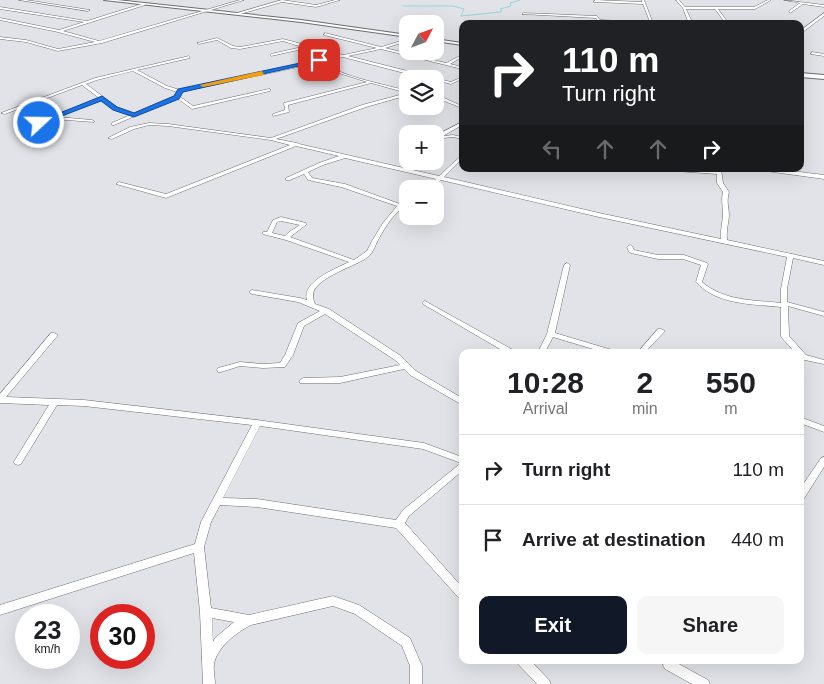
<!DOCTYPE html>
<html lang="en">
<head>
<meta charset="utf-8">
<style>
	:root { --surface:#fff; --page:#f6f6f6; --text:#202124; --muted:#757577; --line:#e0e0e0; --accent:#111827 }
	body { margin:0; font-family:Helvetica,sans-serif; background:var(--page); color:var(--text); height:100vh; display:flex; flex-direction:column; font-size:19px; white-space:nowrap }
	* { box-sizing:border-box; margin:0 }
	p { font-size:16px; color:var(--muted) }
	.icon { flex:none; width:28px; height:28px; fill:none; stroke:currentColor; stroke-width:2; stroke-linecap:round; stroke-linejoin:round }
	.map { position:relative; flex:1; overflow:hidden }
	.details { position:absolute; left:459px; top:349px; width:345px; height:315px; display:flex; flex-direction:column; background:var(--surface); border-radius:10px; box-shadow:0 5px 20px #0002 }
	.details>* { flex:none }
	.guide { position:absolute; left:459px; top:20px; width:345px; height:152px; border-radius:10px; box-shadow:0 5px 20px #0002; background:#202124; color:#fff; overflow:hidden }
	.needle { width:32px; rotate:49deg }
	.fabs { position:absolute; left:399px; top:15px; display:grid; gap:10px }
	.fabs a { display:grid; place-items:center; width:45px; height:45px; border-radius:10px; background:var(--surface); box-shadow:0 5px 20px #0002; font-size:25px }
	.speed { position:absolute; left:15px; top:604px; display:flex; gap:10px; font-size:25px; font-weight:700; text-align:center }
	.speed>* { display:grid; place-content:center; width:65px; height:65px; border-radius:50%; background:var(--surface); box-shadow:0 5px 20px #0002; line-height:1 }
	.speed small { font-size:12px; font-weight:400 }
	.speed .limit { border:8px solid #d22; background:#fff; color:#111 }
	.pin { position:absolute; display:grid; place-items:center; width:42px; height:42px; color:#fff; margin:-21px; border-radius:10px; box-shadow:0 2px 8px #0006 }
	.me { position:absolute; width:55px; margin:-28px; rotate:69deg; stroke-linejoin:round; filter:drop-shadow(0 0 4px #0008) }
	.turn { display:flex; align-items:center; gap:18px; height:105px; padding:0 20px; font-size:22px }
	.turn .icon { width:65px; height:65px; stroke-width:2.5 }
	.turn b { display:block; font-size:35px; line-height:42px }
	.lanes { display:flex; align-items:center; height:48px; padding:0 20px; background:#0003; justify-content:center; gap:25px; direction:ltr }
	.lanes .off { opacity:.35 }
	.eta { display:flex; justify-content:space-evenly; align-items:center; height:85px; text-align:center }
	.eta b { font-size:30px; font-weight:800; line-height:35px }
	.primary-button { display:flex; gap:10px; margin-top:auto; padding:10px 20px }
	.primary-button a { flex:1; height:58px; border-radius:10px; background:var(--accent); color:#fff; font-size:20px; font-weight:800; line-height:58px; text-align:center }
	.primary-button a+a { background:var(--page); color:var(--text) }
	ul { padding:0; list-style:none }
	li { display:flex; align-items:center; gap:15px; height:70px; padding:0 20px; border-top:1px solid var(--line) }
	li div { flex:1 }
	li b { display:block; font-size:19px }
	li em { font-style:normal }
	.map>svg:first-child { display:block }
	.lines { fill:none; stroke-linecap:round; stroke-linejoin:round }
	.stream { stroke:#96d6dc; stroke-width:1 }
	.minor-casing { stroke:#6c6d71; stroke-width:1 }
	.tertiary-casing { stroke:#6c6d71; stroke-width:2 }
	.minor { fill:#fff; fill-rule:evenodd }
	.tertiary { fill:#fff; fill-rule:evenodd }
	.route { fill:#1a73e8; stroke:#114b97 }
	.slow { fill:#f59e0b }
</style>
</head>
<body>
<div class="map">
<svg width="824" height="684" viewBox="0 0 824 684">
	<rect width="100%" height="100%" fill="#e2e3e8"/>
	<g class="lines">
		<path class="stream" d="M 403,6 L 453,6 L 464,9 L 461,16 L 500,12 L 502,11 L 500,9 L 511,6 L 510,3 L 520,0"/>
		<g class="minor-casing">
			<g id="minor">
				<path d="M 19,0 L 26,0 L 90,10 L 88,11 Z"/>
				<path d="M 240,0 L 244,0 L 102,43 L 58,51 L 26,42 L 0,39 L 0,37 L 26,40 L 58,49 L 95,42 L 58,32 L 0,20 L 0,18 L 59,30 L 84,22 L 0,9 L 0,7 L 87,21 L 145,3 L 145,5 L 63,31 L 99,41 Z"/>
				<path d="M 282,0 L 316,5 L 335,0 L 340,0 L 316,7 L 282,2 L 240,14 L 237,13 Z"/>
				<path d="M 595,0 L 642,2 L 642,0 L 644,0 L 653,23 L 663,24 L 599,22 L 596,18 L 522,14 L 524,13 L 597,16 L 600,20 L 650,22 L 643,4 L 594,2 Z"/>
				<path d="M 676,0 L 679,0 L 685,7 L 754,7 L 768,0 L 771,0 L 755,9 L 718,9 L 729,24 L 726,24 L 715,9 L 686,9 L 693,24 L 689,24 L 683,8 Z"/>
				<path d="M 784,0 L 824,5 L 824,7 L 803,4 L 790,13 L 789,11 L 800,3 Z"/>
				<path d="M 824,13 L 824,16 L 800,34 L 800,31 Z"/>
				<path d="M 325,33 L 381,47 L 408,39 L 408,41 L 385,48 L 446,63 L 462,55 L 462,57 L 450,64 L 462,67 L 462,69 L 381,49 L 348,56 L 451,82 L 462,77 L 462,79 L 451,84 L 435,80 L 435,79 L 427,79 L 343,57 L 321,62 C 346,78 379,83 408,91 L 408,95 L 366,107 L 276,139 L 297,143 L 299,144 L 439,176 L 462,155 L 462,159 L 444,177 L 599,213 L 721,239 C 720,230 723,222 723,213 C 723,205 721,201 723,192 L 717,183 L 717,174 L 676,171 L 673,169 L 690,169 L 716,171 L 717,169 L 721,169 L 723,183 L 729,192 C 726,203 729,206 729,216 C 728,225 726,232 727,240 L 824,261 L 824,265 L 793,258 L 787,289 L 787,302 L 824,312 L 824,316 L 788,306 L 789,336 L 806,355 L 824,360 L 824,364 L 800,359 L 800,352 L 795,352 L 782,338 L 781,336 L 781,307 C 752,304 717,305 696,282 L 701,265 L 683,259 L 658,259 L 631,253 L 629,252 L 627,247 L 630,245 L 632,246 L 634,250 L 658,255 L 684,255 L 707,263 L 708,264 L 702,282 C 724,301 753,300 781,303 L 781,289 L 787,257 L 599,217 L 441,180 L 432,189 L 426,189 L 436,179 L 345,158 L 323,165 L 308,172 L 312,178 L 345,184 L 400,204 L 408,199 L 408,204 C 394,212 386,226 378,240 C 374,248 373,254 365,259 C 353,267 312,279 313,296 C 313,299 314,301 315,304 L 329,309 L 401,356 L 416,371 L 462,398 L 462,404 L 459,403 L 410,375 L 404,369 L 340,383 L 300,383 L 299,381 L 303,378 L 340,377 L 400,365 L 395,360 L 325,314 L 304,326 L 293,355 L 285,367 L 263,368 L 240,366 L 221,372 L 218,372 L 217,370 L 218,368 L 240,362 L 263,364 L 280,363 L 285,355 L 298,323 L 320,311 L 298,302 L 252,294 L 249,292 L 250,291 L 252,290 L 300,298 L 307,300 C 301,282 335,269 349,262 L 286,240 L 263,234 L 263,232 L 267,232 L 273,220 L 281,217 L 306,223 L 307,224 L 290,237 L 354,260 L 367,251 L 372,241 L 383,223 L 397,206 L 341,187 L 308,180 L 304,174 L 290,180 L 286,180 L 286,178 L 319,163 L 339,156 L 296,146 L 166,198 L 116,184 L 119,182 L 166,194 L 290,145 L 271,140 L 168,126 L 149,125 L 134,129 L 112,139 L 108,138 L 130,127 L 149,123 L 168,124 L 271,138 L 362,105 L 407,93 L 371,83 L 288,105 L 289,112 L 273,116 L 273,114 L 285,110 L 284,103 L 367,82 L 339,73 L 317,63 L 181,92 L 179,96 L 193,106 L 269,89 L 270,89 L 270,91 L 192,109 L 177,98 L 114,125 L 112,125 L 112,123 L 130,115 L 113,109 L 101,100 L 58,117 L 92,120 L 94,121 L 94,122 L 53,119 L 28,129 L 24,129 L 24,127 L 99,98 L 82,85 L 5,114 L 1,113 L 95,78 L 189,56 L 190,58 L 137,70 L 167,86 L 180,90 L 317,61 L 319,59 L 321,60 L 338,56 L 307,48 L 271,56 L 271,54 L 302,47 L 283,41 L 240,49 L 231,48 L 217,40 L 199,44 L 197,43 L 217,38 L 233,46 L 240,47 L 283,39 L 343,55 L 377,48 L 324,35 ZM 133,71 L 165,88 L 177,92 L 174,96 L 134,113 L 117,107 L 86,84 L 97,80 ZM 281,221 L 300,225 L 289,232 L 285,236 L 272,233 L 277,222 Z"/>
				<path d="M 812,52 L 824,54 L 824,56 L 811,54 Z"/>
				<path d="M 444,98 L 462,106 L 462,108 L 442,100 L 442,99 Z"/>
				<path d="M 462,122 L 462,125 L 443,136 L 453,135 L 462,137 L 462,139 L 453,137 L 435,139 L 435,136 Z"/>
				<path d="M 763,169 L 776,169 L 824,175 L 824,179 L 766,171 Z"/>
				<path d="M 567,263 L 570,265 L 555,333 L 612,350 L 612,352 L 603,352 L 553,337 L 545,352 L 538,352 L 547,334 L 564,265 Z"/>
				<path d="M 425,301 L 513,350 L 514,352 L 505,352 L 423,304 L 422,303 L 423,302 Z"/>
				<path d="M 658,329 L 661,329 L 665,331 L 645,352 L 638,352 Z"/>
				<path d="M 51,333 L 54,333 L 58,335 L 6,397 L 84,400 L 257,420 L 424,443 L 462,457 L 462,471 L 409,516 L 405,523 L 462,587 L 462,599 L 458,597 L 396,528 L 257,507 L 220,505 L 211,522 L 204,547 L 211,608 L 249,615 L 333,596 L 359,605 L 410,638 L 422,666 L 422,684 L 410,684 L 410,666 L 402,646 L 355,614 L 333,606 L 251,625 C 237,632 217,647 214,664 C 213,670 215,678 215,684 L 203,684 L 200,612 L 194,553 L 0,615 L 0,605 L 195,544 L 201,522 L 252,425 L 84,406 L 57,405 L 21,464 L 18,465 L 15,464 L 13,462 L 15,460 L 49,405 L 0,403 L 0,394 ZM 260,426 L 423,449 L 461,463 L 403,510 L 396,520 L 257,499 L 223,498 ZM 212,618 L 234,622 L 215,638 L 213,642 Z"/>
				<path d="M 800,417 L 824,426 L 824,432 L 800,423 Z"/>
				<path d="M 824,457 L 824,467 L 803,500 L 800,501 L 800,489 L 821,458 Z"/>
				<path d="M 516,660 L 530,660 L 549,680 L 551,684 L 537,684 L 518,664 Z"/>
				<path d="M 666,660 L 678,660 L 677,663 L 708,680 L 710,684 L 692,684 L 665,669 L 663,665 Z"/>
			</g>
		</g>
		<g class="tertiary-casing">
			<g id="tertiary">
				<path d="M 104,0 L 117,0 L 301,20 L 408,35 L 408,37 L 301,22 Z"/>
				<path d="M 435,39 L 462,43 L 462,45 L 435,41 Z"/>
				<path d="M 800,73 L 824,75 L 824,79 L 800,77 Z"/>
			</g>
		</g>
		<use href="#minor" class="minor"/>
		<use href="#tertiary" class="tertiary"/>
	</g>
	<path class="route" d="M 319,59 L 321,61 L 183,92 L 179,99 L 134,117 L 113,110 L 101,101 L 41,124 L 35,123 L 102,96 L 117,107 L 134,113 L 174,96 L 178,89 Z"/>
	<path class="slow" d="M 262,71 L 264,75 L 203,87 L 200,85 Z"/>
</svg>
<div class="fabs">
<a><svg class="needle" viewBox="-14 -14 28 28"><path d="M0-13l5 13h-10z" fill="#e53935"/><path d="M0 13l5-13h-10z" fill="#757577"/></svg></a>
<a><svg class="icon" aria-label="layers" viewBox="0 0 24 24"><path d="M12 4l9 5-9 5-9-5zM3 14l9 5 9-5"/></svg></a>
<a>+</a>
<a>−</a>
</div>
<div class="speed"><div>23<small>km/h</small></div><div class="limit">30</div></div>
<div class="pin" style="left:319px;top:60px;background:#d93025"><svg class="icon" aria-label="arrive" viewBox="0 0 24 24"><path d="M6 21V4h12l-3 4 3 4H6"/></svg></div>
<svg class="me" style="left:39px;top:123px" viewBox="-20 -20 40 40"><circle r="17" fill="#1a73e8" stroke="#fff" stroke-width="3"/><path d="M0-11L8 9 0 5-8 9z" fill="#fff"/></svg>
<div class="guide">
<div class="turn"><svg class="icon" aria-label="right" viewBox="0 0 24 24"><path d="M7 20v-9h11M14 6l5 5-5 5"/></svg><div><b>110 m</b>Turn right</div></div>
<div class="lanes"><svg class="icon off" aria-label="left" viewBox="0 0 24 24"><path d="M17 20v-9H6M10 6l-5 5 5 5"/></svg><svg class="icon off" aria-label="ahead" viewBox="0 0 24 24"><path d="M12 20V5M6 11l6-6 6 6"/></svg><svg class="icon off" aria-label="ahead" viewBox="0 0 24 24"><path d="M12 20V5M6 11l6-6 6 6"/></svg><svg class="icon" aria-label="right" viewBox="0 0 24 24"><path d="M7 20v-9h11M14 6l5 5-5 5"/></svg></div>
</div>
<section class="details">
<div class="eta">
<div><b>10:28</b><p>Arrival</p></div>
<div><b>2</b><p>min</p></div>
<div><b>550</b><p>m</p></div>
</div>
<ul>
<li><svg class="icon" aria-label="right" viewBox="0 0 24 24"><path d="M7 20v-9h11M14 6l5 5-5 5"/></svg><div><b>Turn right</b></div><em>110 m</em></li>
<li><svg class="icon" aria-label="arrive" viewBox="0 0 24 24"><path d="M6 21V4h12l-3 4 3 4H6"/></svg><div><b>Arrive at destination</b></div><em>440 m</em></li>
</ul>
<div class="primary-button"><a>Exit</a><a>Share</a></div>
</section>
</div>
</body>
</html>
